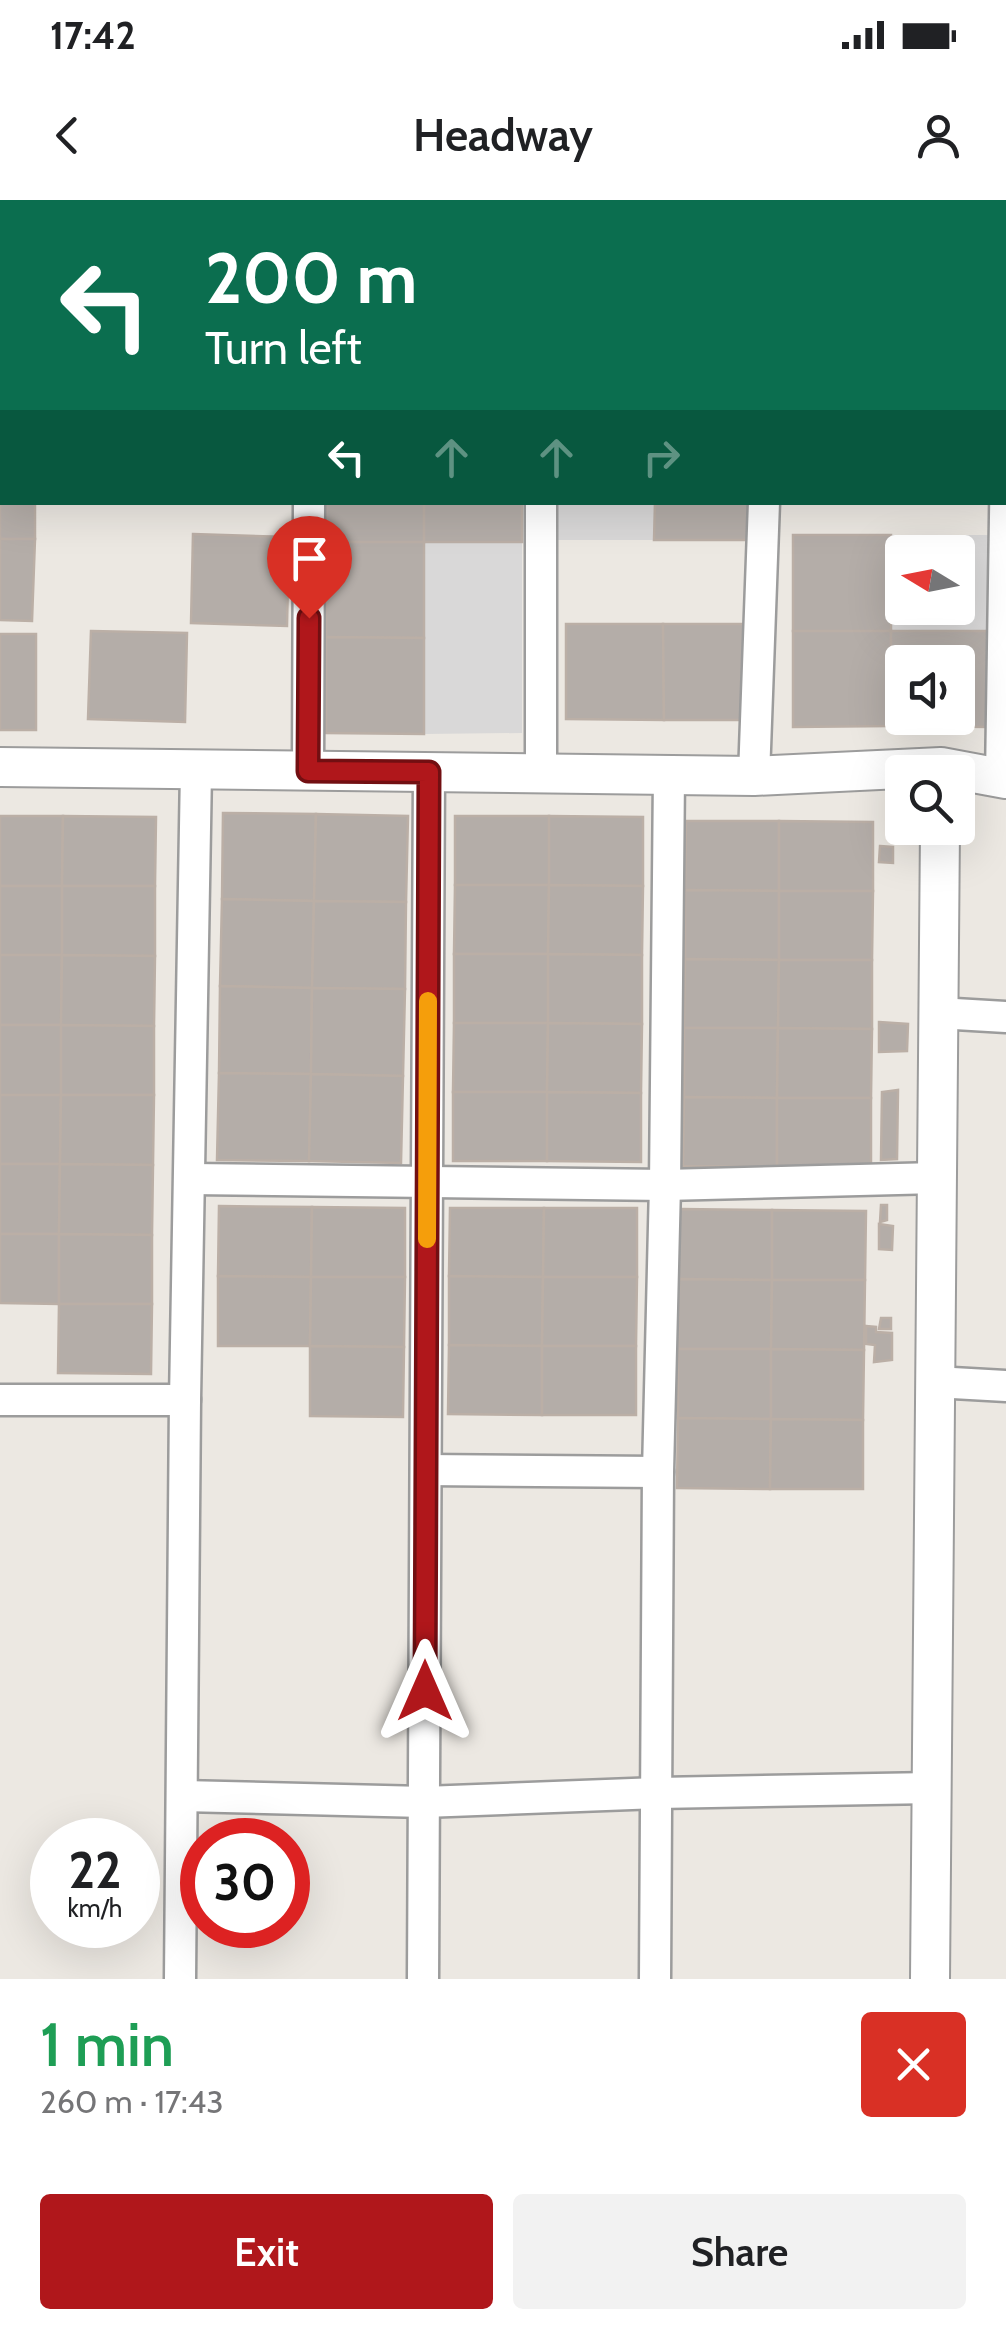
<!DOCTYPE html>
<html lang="en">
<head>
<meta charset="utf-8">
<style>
	:root { --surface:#fff; --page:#f2f2f2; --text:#202124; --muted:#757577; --accent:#b0171b }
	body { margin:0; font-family:Cabin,sans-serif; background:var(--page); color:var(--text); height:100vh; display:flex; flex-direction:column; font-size:38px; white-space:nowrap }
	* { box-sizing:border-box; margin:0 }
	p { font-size:32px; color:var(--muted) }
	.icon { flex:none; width:55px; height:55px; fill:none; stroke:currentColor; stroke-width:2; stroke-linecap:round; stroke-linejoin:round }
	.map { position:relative; height:1779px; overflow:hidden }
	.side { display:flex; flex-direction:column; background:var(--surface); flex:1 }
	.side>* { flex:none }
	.banner { position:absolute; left:0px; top:0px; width:1008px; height:305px; box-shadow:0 10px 40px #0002; background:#0b6e4f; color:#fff; overflow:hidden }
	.needle { width:65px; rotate:280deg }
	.buttons { position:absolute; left:885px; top:335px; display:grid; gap:20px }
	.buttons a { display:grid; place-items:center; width:90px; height:90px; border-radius:10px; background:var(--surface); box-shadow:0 10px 40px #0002; font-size:50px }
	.speed { position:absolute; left:30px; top:1618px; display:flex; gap:20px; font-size:50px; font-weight:700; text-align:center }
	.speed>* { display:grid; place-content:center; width:130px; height:130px; border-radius:50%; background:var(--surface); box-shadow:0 10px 40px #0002; line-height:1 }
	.speed small { font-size:25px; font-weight:400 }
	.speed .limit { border:15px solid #d22; background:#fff; color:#111 }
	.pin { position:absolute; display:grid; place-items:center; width:85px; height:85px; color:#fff; margin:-102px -42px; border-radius:50% 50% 50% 0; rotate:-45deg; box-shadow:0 0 10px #0007 }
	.pin .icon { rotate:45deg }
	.me { position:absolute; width:110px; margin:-55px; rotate:0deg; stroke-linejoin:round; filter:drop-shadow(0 0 8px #0008) }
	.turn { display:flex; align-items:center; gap:35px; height:210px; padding:0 40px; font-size:45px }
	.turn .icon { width:130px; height:130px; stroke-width:2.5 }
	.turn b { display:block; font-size:70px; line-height:85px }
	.lanes { display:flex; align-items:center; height:95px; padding:0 40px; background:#0003; justify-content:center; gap:50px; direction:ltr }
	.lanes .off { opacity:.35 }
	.round { display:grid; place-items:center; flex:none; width:105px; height:105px; border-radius:10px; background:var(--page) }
	.headline { display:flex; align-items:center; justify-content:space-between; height:170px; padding:0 40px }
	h1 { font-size:60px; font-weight:600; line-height:75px; color:#1e9e55 }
	.cta { display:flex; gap:20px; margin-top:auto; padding:20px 40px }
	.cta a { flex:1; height:115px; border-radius:10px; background:var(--accent); color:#fff; font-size:40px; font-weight:600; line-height:115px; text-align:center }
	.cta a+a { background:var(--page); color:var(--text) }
	.status { display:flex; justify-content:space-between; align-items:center; height:70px; padding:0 50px; background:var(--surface); direction:ltr }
	.status svg { height:28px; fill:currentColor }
	header { display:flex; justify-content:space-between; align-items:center; height:130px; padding:0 40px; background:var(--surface); font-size:45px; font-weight:600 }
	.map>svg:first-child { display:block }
	.residential { fill:#d9d8d8; fill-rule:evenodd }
	.building { fill:#b4ada8; stroke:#bbafa6; stroke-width:2.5; fill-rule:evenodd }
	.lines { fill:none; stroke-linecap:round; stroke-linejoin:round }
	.minor-casing { stroke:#9c9c9c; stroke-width:35 }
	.tertiary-casing { stroke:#9c9c9c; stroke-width:42 }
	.minor { stroke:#fff; stroke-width:30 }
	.tertiary { stroke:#fff; stroke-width:38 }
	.route-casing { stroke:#720f12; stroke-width:25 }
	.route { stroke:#b0171b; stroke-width:18 }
	.slow { stroke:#f59e0b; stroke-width:18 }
</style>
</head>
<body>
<div class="status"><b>17:42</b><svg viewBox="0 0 49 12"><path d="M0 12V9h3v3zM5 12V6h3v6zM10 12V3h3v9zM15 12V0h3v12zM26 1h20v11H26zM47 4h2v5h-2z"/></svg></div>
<header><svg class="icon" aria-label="back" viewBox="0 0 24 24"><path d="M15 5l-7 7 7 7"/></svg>Headway<svg class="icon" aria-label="person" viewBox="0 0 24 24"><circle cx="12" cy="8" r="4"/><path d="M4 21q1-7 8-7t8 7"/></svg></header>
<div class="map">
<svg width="1006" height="1779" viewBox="0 0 1006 1779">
	<rect width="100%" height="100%" fill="#ece8e2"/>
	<g class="residential">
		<path d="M 557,303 L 655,303 L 654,340 L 556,340 Z"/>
		<path d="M 891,335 L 989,335 L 989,431 L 891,431 ZM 902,352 L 958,352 L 958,408 L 902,408 Z"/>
		<path d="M 424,342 L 522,342 L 522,533 L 424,534 Z"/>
	</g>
	<g class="building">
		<path d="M 0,0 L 37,0 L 2,2 L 2,51 Z"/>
		<rect x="90" y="0" width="98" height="2"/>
		<rect x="425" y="0" width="98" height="2"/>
		<rect x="561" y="0" width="98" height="2"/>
		<rect x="659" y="0" width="98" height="2"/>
		<rect x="791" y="0" width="98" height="2"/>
		<rect x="0" y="147" width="2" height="96"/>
		<path d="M 0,243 L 2,302 L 35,302 L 35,339 L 0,339 Z"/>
		<rect x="326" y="302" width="98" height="40"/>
		<rect x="424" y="302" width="98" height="40"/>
		<path d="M 655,302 L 752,302 L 752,340 L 654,340 Z"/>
		<path d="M 193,334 L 289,337 L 287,426 L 191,423 Z"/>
		<rect x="793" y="335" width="98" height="96"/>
		<path d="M 0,339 L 35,339 L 32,421 L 0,420 Z"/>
		<path d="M 326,342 L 424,342 L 424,438 L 326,437 Z"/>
		<path d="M 566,424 L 663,424 L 664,520 L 566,519 Z"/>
		<path d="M 663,424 L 762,424 L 761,520 L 664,520 Z"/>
		<path d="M 91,431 L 187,433 L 185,522 L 88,519 Z"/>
		<path d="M 793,431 L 891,431 L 891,526 L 793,527 Z"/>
		<path d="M 891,431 L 989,431 L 989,527 L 891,526 ZM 902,462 L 958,462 L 958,518 L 902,518 Z"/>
		<rect x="0" y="434" width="36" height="96"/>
		<path d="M 326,437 L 424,438 L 424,534 L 326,533 Z"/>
		<path d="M 223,613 L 316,614 L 314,701 L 222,699 Z"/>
		<path d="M 316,614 L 408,616 L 406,702 L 314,701 Z"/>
		<path d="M 0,616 L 63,616 L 62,686 L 0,686 Z"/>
		<path d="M 63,616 L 156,617 L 155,686 L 62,686 Z"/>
		<rect x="455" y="616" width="94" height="69"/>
		<path d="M 549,616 L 643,617 L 643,686 L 549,685 Z"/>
		<path d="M 686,621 L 779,621 L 779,691 L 685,690 Z"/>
		<path d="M 779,621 L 873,622 L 873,691 L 779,691 Z"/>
		<path d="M 880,646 L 893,647 L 893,663 L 879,662 Z"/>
		<path d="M 455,685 L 549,685 L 548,754 L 454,754 Z"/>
		<path d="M 549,685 L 643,686 L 642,755 L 548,754 Z"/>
		<rect x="0" y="686" width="62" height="69"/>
		<path d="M 62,686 L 155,686 L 155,756 L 62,755 Z"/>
		<path d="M 685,690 L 779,691 L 779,760 L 685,759 Z"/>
		<path d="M 779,691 L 873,691 L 872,760 L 779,760 Z"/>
		<path d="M 222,699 L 314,701 L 312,788 L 220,786 Z"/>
		<path d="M 314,701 L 406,702 L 405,789 L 312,788 Z"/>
		<rect x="454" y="754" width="94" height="69"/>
		<path d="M 548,754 L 642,755 L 642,824 L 548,823 Z"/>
		<path d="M 0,755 L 62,755 L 61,825 L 0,825 Z"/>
		<path d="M 62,755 L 155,756 L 154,826 L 61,825 Z"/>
		<path d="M 685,759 L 779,760 L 778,828 L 684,828 Z"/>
		<path d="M 779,760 L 872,760 L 872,829 L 778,828 Z"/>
		<path d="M 220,786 L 312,788 L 311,874 L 219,873 Z"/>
		<path d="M 312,788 L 405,789 L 403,876 L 311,874 Z"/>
		<path d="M 879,822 L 908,824 L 907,851 L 879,852 Z"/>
		<path d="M 454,823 L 548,823 L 547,892 L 453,892 Z"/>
		<path d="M 548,823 L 642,824 L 641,893 L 547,892 Z"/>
		<rect x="0" y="825" width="61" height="70"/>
		<path d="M 61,825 L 154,826 L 154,895 L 61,895 Z"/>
		<path d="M 684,828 L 778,828 L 777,898 L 684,897 Z"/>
		<path d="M 778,828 L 872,829 L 871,898 L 777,898 Z"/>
		<path d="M 219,873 L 311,874 L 309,961 L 217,960 Z"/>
		<path d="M 311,874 L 403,876 L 401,963 L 309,961 Z"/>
		<path d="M 898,890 L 897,959 L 881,960 L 882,892 Z"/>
		<rect x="453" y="892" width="94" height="69"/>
		<path d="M 547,892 L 641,893 L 641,962 L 547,961 Z"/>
		<path d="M 0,895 L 61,895 L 60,964 L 0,964 Z"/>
		<path d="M 61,895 L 154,895 L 153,965 L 60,964 Z"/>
		<path d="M 684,897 L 777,898 L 777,967 L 683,966 Z"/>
		<rect x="777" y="898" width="94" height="69"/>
		<path d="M 0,964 L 60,964 L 59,1034 L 0,1034 Z"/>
		<path d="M 60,964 L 153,965 L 152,1035 L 59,1034 Z"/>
		<path d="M 881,1005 L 887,1005 L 887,1020 L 880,1022 Z"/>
		<path d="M 219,1006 L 312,1007 L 311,1077 L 218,1076 Z"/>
		<path d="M 312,1007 L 405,1008 L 405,1077 L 311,1077 Z"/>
		<path d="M 450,1008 L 544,1008 L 543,1077 L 449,1076 Z"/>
		<path d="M 544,1008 L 637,1008 L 637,1077 L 543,1077 Z"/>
		<path d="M 680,1009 L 772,1010 L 772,1080 L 679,1079 Z"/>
		<path d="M 772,1010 L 866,1011 L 865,1080 L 772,1080 Z"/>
		<path d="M 879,1024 L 893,1026 L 892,1050 L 879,1049 Z"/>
		<path d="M 0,1034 L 59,1034 L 59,1104 L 0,1103 Z"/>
		<path d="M 59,1034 L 152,1035 L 152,1104 L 59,1104 Z"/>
		<path d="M 218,1076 L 311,1077 L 310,1146 L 218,1146 Z"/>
		<path d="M 449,1076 L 543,1077 L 542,1146 L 449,1145 Z"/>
		<path d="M 311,1077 L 405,1077 L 404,1147 L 310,1146 Z"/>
		<path d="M 543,1077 L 637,1077 L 636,1146 L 542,1146 Z"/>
		<path d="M 679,1079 L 772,1080 L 771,1149 L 678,1149 Z"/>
		<path d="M 772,1080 L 865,1080 L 864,1150 L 771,1149 Z"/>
		<path d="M 59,1104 L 152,1104 L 151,1174 L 58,1173 Z"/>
		<path d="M 881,1118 L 891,1118 L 891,1129 L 879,1129 Z"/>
		<path d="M 866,1126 L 876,1127 L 876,1132 L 892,1133 L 892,1160 L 874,1162 L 875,1145 L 866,1144 Z"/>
		<path d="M 449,1145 L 542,1146 L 542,1215 L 448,1214 Z"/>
		<path d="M 310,1146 L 404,1147 L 403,1217 L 310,1216 Z"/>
		<rect x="542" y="1146" width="94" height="69"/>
		<path d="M 678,1149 L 771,1149 L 771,1219 L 678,1218 Z"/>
		<path d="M 771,1149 L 864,1150 L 863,1220 L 771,1219 Z"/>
		<path d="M 678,1218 L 771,1219 L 770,1289 L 677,1288 Z"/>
		<path d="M 771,1219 L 863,1220 L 863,1289 L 770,1289 Z"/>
	</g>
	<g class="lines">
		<g class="minor-casing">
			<g id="minor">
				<path d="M 312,2 L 312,0"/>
				<path d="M 542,2 L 542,0"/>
				<path d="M 774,2 L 774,0"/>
				<path d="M 308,571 L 309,302"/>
				<path d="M 541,574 L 541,302"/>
				<path d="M 754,576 L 764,302"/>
				<path d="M 1001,579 L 1006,252"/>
				<path d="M 938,813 L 1006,817"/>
				<path d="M 191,979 L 665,985 L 937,978"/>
				<path d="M 935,1182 L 1006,1186"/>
				<path d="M 0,1200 L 185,1200"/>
				<path d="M 426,1270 L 658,1272"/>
				<path d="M 183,1596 L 424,1602 L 658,1593 L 932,1588"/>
				<path d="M 180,1779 L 185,1200 L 196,570"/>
				<path d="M 423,1779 L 429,572"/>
				<path d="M 655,1779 L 658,1272 L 665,985 L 669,575"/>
			</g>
		</g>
		<g class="tertiary-casing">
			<g id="tertiary">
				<path d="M 0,567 L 754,576 L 941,567 L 1006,579"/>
				<path d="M 930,1779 L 940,628"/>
			</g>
		</g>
		<use href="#minor" class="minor"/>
		<use href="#tertiary" class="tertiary"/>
	</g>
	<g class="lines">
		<g class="route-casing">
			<path id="route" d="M 309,418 L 308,571 L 429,572 L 425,1491"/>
		</g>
		<use href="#route" class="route"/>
		<path class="slow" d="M 427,1039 L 428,801"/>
	</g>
</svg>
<div class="buttons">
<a><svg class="needle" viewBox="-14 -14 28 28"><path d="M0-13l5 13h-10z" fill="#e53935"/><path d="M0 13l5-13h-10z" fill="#757577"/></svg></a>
<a><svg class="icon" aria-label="sound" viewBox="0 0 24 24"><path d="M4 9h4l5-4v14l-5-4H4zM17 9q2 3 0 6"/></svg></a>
<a><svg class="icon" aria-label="search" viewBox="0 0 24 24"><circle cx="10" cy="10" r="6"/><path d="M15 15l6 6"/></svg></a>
</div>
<div class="speed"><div>22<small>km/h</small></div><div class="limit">30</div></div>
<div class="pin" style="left:309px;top:418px;background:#d93025"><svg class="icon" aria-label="arrive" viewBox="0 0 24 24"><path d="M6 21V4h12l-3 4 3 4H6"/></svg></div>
<svg class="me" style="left:425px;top:1491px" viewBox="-20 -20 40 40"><path d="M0-17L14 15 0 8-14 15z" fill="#b0171b" stroke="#fff" stroke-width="4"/></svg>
<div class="banner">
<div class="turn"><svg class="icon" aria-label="left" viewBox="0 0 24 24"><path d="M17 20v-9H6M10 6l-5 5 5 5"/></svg><div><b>200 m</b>Turn left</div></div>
<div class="lanes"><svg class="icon" aria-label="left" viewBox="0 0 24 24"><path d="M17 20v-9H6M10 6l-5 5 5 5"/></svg><svg class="icon off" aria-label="ahead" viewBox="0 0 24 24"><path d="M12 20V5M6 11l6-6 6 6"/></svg><svg class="icon off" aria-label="ahead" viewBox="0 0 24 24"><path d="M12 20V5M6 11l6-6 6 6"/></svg><svg class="icon off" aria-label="right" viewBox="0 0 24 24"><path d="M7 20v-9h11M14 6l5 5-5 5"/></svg></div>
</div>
</div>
<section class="side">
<div class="headline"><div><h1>1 min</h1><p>260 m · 17:43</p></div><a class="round" style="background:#d93025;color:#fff"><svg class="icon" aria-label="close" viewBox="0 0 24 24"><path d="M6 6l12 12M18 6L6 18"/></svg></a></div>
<div class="cta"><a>Exit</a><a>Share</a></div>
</section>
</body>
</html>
